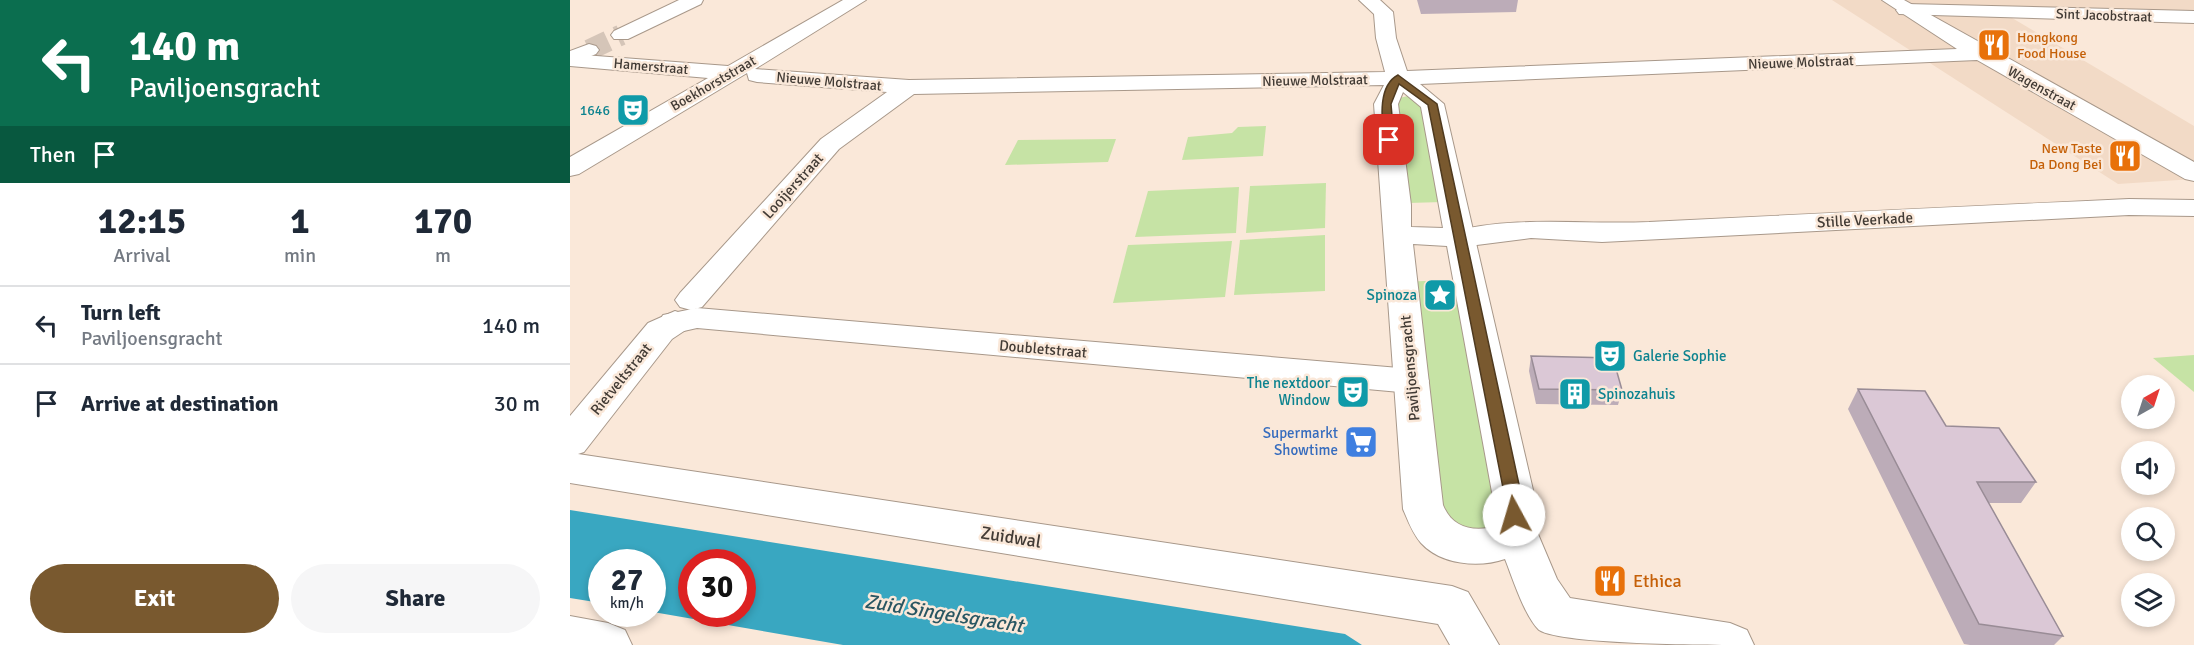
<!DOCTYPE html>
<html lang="en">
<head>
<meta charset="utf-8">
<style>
	:root { --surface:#fff; --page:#f6f6f7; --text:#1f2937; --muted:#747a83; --line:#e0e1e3; --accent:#79592f }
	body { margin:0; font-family:Signika,sans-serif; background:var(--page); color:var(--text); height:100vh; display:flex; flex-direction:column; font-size:22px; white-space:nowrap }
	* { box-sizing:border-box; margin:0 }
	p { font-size:20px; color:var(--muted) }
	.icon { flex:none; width:33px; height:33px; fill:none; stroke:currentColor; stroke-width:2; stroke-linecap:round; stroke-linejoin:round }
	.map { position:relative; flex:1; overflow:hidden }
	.details { display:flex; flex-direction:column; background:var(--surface); width:570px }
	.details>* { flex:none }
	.hud { background:#0b6e4f; color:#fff; overflow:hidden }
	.needle { width:39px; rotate:39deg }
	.tools { position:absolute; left:1551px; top:375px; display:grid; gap:12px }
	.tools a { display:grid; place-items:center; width:54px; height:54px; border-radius:50%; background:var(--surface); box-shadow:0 3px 9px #0003; font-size:30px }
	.speed { position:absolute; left:18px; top:549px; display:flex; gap:12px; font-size:30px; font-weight:700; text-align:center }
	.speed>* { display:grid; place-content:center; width:78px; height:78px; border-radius:50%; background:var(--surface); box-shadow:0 3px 9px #0003; line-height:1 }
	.speed small { font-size:15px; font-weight:400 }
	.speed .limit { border:9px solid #d22; background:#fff; color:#111 }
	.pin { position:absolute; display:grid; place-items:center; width:51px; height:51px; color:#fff; margin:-26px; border-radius:12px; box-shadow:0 3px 9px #0006 }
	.me { position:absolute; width:66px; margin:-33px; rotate:354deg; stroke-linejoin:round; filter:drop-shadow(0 0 4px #0008) }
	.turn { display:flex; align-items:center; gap:21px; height:126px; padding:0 30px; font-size:27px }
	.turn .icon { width:78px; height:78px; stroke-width:2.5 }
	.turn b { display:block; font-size:42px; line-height:51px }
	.then { display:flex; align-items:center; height:57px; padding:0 30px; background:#0003; gap:12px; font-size:22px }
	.eta { display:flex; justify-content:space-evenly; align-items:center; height:102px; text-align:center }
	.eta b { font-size:36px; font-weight:700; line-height:42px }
	.button { display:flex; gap:12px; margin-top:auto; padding:12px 30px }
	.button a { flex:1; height:69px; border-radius:36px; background:var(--accent); color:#fff; font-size:24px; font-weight:700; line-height:69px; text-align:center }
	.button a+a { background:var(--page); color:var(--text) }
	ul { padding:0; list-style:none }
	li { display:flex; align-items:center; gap:18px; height:78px; padding:0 30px; border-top:2px solid var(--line) }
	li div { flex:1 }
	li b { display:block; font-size:22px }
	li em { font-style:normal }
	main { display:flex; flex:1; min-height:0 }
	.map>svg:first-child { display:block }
	.built { fill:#f2dac6 }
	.green { fill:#c6e3a5 }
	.water { fill:#39a7c1; fill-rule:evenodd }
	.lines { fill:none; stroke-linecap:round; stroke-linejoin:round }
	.pedestrian-tunnel { stroke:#d5c5b8; stroke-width:21; stroke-dasharray:21 10; stroke-linecap:butt }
	.pedestrian-casing { stroke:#a8988a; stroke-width:2 }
	.minor-casing { stroke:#a8988a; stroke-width:2 }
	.tertiary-casing { stroke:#a8988a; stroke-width:2 }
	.pedestrian { fill:#fff; fill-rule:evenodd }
	.minor { fill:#fff; fill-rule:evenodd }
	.tertiary { fill:#fff; fill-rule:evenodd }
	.wall { fill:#bcacb8 }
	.building { fill:#dbc8d6; stroke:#998c96; stroke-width:1.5 }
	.route { fill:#79592f; stroke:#4f3a1f; stroke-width:1.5 }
	.labels { text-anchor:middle; stroke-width:5; stroke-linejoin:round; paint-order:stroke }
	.far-street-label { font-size:14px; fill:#423b35; stroke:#fae8d9 }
	.far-food-label { font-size:14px; fill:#c56008; stroke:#fae8d9; text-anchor:start }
	.far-culture-label { font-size:14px; fill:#0d838f; stroke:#fae8d9; text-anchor:end }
	.street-label { font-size:15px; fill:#423b35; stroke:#fae8d9 }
	.culture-label { font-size:15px; fill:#0d838f; stroke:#fae8d9; text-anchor:end }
	.shop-label { font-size:15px; fill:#366cbe; stroke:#fae8d9; text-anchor:end }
	.near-street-label { font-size:18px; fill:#423b35; stroke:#fae8d9 }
	.near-food-label { font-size:18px; fill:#c56008; stroke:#fae8d9; text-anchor:start }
	.near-water-label { font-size:20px; font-style:italic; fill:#295662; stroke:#fae8d9 }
</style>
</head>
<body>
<main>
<section class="details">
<div class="hud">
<div class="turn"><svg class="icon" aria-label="left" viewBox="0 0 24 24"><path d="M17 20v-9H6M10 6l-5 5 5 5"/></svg><div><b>140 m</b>Paviljoensgracht</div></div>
<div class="then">Then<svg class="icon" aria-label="arrive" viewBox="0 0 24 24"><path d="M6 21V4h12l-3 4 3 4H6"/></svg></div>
</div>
<div class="eta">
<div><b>12:15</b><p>Arrival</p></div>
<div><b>1</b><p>min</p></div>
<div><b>170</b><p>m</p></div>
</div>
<ul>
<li><svg class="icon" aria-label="left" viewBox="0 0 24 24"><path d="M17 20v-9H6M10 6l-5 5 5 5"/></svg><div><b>Turn left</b><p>Paviljoensgracht</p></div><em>140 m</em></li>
<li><svg class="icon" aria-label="arrive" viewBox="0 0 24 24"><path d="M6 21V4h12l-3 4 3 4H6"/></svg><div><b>Arrive at destination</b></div><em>30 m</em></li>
</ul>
<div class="button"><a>Exit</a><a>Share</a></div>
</section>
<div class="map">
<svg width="1624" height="645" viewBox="0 0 1624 645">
	<rect width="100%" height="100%" fill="#fae8d9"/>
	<path class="built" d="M 1262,0 L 1624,0 L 1624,14 L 1432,12 L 1624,126 L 1624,179 L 1548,184 Z"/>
	<g class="green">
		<path d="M 838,96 L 856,104 L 873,202 L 838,203 L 820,105 L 829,98 Z"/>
		<path d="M 696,126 L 693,156 L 612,160 L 618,137 L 662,133 L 668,127 Z"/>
		<path d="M 546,139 L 538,162 L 435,165 L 448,140 Z"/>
		<path d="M 756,183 L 755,228 L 676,233 L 680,186 Z"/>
		<path d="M 669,187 L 666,233 L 565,237 L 578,191 Z"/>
		<path d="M 755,235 L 755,291 L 664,295 L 670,240 Z"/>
		<path d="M 662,241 L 655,297 L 543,303 L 558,245 Z"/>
		<path d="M 898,279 L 944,528 L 870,535 L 832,282 Z"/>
		<path d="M 1624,355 L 1624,392 L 1583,358 Z"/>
	</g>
	<path class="water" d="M 0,510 L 775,634 L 792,645 L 273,645 L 83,612 L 82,562 L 32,562 L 31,603 L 0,598 ZM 122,562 L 172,562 L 172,614 L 122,614 Z"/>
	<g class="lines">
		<path class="pedestrian-tunnel" d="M 19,50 L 51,35"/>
		<g class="pedestrian-casing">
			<g id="pedestrian">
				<path d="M 109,0 L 133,0 L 131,4 L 58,39 L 44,39 L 41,35 L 44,31 Z"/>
				<path d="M 1336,4 L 1624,11 L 1624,23 L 1329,14 L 1326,10 Z"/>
				<path d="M 19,44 L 26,46 L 29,50 L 26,54 L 0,65 L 0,51 Z"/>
				<path d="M 127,308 L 841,369 L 854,372 L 859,381 L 854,390 L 841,393 L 127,328 L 105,333 L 93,329 L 89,322 L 93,315 Z"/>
			</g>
		</g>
		<g class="minor-casing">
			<g id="minor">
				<path d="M 273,0 L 296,0 L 185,69 L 339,80 L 815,72 L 806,38 L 804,14 L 789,0 L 810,0 L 823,12 L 826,38 L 837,71 L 1387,49 L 1312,0 L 1334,0 L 1624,162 L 1624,181 L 1615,179 L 1407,60 L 850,84 L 874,104 L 966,503 L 965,527 L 987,579 L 1000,598 L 1160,623 L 1177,630 L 1184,645 C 1147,645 992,645 969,630 C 954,615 943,579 935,559 C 909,568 871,565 851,543 C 843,534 838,521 833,509 L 804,104 L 814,85 L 344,94 L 269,149 L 132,307 L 121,310 L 110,307 L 105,300 L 110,293 L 251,139 L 317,92 L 187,82 L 179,80 L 177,73 L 9,174 L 0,176 L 0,157 L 138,78 L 0,66 L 0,54 L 158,66 ZM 833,92 L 851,107 L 873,228 L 841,227 L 841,205 L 828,104 ZM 843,244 L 877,246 L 924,503 L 923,524 L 918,528 C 898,531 881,525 873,505 Z"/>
				<path d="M 105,311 L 117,315 L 121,322 L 117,329 L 102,339 L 14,452 L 8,454 L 882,586 L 898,592 L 929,645 L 880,645 L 868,624 L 0,483 L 0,416 L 78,323 Z"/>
				<path d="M 0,616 L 38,623 L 55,630 L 62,645 L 0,645 Z"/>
			</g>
		</g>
		<g class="tertiary-casing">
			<path id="tertiary" d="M 1559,199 L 1624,200 L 1624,216 L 1559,215 L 1032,242 L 961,238 L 891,247 L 881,244 L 876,238 L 881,232 C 947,215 1012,225 1079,222 C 1239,214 1399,206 1559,199 Z"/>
		</g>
		<use href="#pedestrian" class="pedestrian"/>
		<use href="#minor" class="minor"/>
		<use href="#tertiary" class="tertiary"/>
	</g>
	<g class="wall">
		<path d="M 847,0 L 948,0 L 946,12 L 851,14 Z"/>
		<path d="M 961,356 L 1052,390 L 1048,405 L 966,404 L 959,371 Z"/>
		<path d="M 1288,389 L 1376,426 L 1466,482 L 1451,503 L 1418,503 L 1493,636 L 1484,645 L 1400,645 L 1394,644 L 1278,409 Z"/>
	</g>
	<g class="building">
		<path d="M 961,356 L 1043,358 L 1052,390 L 969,389 Z"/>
		<path d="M 1288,389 L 1355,391 L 1376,426 L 1429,428 L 1466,482 L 1407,482 L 1493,636 L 1409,624 Z"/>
	</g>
	<path class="route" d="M 828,75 L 867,104 L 953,503 L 950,520 L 938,520 L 936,503 L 858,105 L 829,84 L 821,104 L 824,140 L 819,143 L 814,140 C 812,121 807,86 828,75 Z"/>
	<defs>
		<g id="restaurant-square" transform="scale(1.725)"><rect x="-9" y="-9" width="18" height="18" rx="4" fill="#e8710a" stroke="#fae8d9"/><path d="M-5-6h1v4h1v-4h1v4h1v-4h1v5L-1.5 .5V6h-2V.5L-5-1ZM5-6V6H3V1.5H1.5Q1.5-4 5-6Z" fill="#fff"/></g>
		<g id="theatre-square" transform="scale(1.725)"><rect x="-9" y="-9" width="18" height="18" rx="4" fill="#0f9aa8" stroke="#fae8d9"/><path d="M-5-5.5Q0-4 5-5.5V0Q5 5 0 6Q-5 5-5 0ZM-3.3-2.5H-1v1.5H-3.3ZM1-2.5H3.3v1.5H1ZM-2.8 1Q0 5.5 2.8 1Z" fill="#fff"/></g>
		<g id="sight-square" transform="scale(1.725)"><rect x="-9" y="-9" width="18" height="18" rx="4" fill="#0f9aa8" stroke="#fae8d9"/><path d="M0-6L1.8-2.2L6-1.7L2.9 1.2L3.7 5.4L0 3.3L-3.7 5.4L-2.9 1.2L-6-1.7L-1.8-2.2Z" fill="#fff"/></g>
		<g id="building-square" transform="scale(1.725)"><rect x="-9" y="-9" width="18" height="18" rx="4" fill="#0f9aa8" stroke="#fae8d9"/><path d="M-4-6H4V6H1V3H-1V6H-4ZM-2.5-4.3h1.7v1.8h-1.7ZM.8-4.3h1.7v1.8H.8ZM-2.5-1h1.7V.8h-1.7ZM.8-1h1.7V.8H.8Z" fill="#fff"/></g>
		<g id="supermarket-square" transform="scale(1.725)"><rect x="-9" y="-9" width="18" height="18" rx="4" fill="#3f7fe0" stroke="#fae8d9"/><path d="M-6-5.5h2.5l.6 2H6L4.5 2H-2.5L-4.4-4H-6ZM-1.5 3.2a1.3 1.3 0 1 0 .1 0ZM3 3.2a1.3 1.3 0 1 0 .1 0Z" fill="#fff"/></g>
	</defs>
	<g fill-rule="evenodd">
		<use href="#restaurant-square" x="1424" y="45"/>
		<use href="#theatre-square" x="63" y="110"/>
		<use href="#restaurant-square" x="1555" y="156"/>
		<use href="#sight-square" x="870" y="295"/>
		<use href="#theatre-square" x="1040" y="356"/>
		<use href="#theatre-square" x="783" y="392"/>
		<use href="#building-square" x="1005" y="394"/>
		<use href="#supermarket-square" x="791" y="442"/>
		<use href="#restaurant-square" x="1040" y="581"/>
	</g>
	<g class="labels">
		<g class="far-street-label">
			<text transform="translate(1534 15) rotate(2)" y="5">Sint Jacobstraat</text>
			<text transform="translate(1231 62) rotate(-2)" y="5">Nieuwe Molstraat</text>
			<text transform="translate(81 66) rotate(5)" y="5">Hamerstraat</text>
			<text transform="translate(745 80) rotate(-1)" y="5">Nieuwe Molstraat</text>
			<text transform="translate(259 81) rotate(5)" y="5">Nieuwe Molstraat</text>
			<text transform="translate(143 83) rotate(-30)" y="5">Boekhorststraat</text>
			<text transform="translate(1472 88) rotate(29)" y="5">Wagenstraat</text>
		</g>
		<g class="far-food-label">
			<text x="1447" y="42">Hongkong<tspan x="1447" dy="16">Food House</tspan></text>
			<text x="1532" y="153" text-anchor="end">New Taste<tspan x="1532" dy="16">Da Dong Bei</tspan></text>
		</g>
		<g class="far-culture-label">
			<text x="40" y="115">1646</text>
		</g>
		<g class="street-label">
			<text transform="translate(223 186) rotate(-48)" y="5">Looijerstraat</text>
			<text transform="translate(1295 220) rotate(-3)" y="5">Stille Veerkade</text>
			<text transform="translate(473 349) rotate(5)" y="5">Doubletstraat</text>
			<text transform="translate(840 368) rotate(-95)" y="5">Paviljoensgracht</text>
			<text transform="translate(51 379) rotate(-51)" y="5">Rietveltstraat</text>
		</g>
		<g class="culture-label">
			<text x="847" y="300">Spinoza</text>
			<text x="1063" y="361" text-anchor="start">Galerie Sophie</text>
			<text x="760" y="388">The nextdoor<tspan x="760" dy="17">Window</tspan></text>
			<text x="1028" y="399" text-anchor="start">Spinozahuis</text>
		</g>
		<g class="shop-label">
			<text x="768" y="438">Supermarkt<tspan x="768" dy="17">Showtime</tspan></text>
		</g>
		<g class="near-street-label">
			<text transform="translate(441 537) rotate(9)" y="6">Zuidwal</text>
		</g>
		<g class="near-food-label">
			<text x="1063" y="587">Ethica</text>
		</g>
		<g class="near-water-label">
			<text transform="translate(374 613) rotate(9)" y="7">Zuid Singelsgracht</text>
		</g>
	</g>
</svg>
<div class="tools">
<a><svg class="needle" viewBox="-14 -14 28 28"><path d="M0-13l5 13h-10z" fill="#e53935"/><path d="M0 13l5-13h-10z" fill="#747a83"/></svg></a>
<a><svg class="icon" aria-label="sound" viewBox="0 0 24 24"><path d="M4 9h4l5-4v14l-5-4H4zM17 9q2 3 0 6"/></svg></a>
<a><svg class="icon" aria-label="search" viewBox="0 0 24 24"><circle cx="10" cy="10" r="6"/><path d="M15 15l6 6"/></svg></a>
<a><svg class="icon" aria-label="layers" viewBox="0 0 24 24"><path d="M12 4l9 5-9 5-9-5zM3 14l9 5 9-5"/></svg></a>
</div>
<div class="speed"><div>27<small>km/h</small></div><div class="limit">30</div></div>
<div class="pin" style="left:819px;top:140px;background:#d93025"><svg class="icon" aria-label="arrive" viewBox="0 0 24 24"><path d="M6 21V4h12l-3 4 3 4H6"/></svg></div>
<svg class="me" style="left:944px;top:515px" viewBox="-20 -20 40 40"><circle r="19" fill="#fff"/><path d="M0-13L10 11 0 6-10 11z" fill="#79592f"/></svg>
</div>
</main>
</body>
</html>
